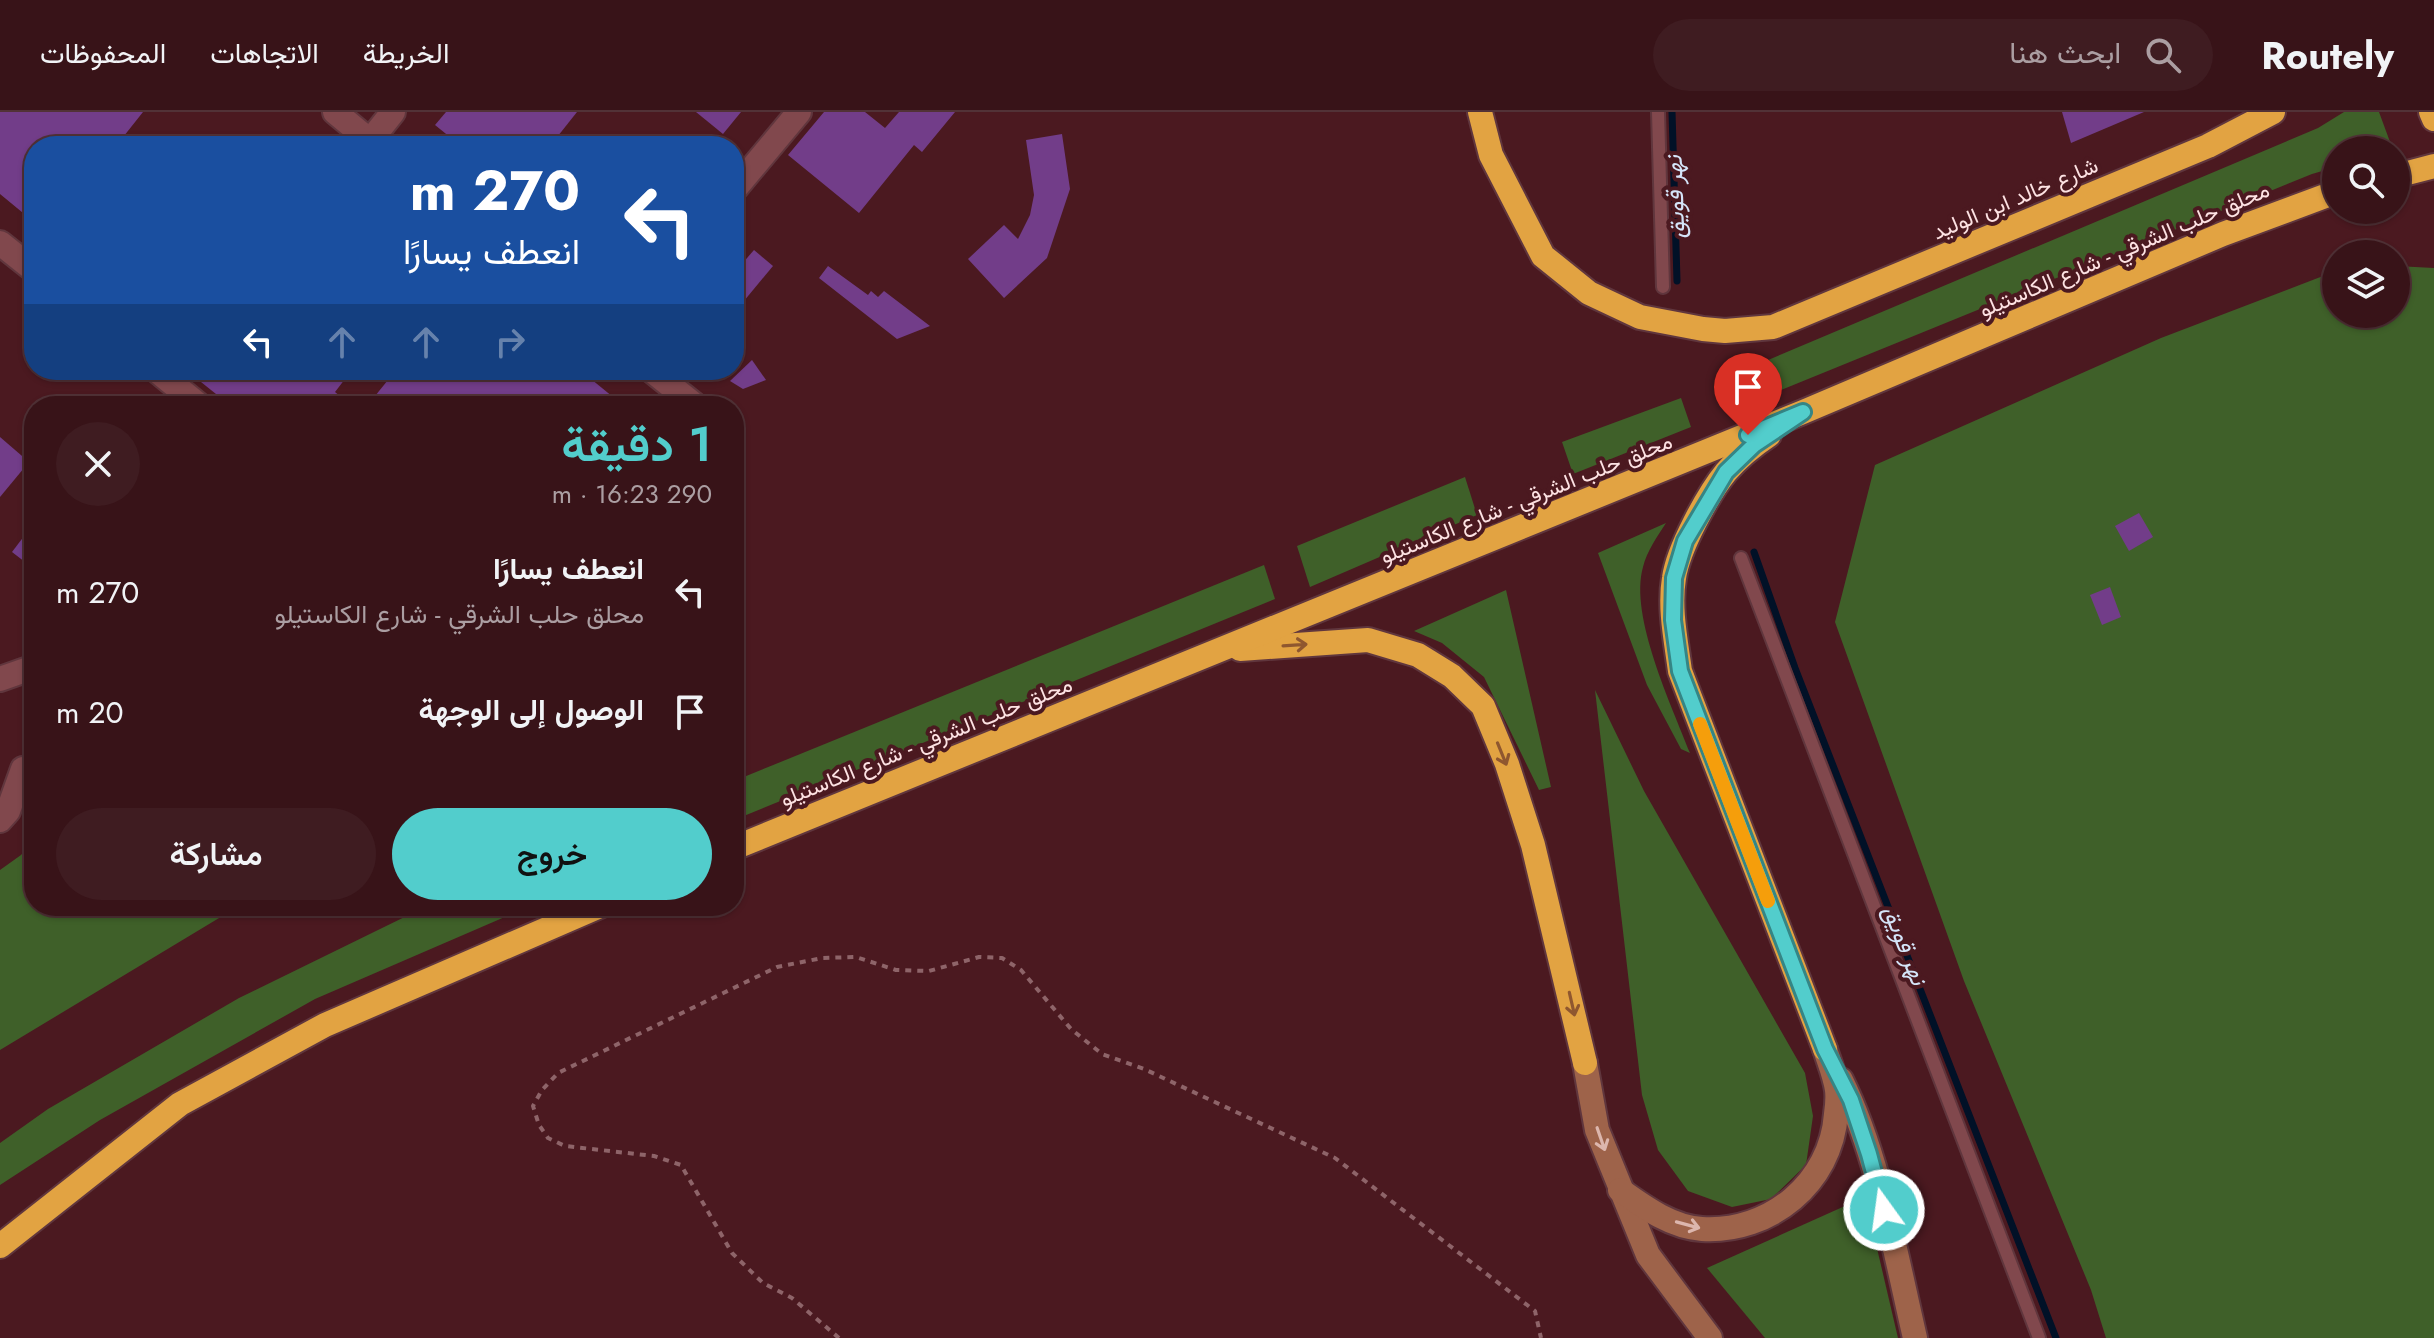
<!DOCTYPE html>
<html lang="ar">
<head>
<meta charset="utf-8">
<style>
	:root { --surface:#381318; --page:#3f1c21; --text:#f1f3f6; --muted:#ab9ea2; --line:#523237; --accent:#52cdcc }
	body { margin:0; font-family:Jost,Vazirmatn,sans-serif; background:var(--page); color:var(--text); direction:rtl; height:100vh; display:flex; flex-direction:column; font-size:30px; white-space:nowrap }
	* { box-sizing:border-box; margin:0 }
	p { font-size:26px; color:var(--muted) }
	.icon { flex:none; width:44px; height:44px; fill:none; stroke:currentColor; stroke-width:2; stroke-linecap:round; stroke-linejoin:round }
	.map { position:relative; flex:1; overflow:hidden; direction:ltr }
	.details { position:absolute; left:24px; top:284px; width:720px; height:520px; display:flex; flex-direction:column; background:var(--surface); border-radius:32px; box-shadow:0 2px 6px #0004,0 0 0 2px var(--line); direction:rtl }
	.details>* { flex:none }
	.guide { position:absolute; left:24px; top:24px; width:720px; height:244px; border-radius:32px; box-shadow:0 2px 6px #0004,0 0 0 2px var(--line); direction:rtl; background:#1a4fa0; color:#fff; overflow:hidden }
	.fabs { position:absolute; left:2322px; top:24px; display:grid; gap:16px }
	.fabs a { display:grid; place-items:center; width:88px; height:88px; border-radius:50%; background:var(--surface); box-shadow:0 2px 6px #0004,0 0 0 2px var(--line); font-size:40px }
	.pin { position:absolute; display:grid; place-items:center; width:68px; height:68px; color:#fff; margin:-82px -34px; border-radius:50% 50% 50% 0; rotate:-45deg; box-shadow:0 0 8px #0007 }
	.pin .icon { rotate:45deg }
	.me { position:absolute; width:88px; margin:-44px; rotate:346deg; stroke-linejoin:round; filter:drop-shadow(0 0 6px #0008) }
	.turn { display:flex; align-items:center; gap:28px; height:168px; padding:0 32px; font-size:36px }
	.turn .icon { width:104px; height:104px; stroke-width:2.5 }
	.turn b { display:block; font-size:56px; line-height:68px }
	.lanes { display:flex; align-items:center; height:76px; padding:0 32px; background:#0003; justify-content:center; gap:40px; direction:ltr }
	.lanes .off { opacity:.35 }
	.round { display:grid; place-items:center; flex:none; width:84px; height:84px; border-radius:42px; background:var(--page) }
	.headline { display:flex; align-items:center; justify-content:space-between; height:136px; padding:0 32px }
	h1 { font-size:48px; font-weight:600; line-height:60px; color:var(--accent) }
	.action { display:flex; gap:16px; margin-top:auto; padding:16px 32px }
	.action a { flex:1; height:92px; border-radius:48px; background:var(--accent); color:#111; font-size:32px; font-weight:600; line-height:92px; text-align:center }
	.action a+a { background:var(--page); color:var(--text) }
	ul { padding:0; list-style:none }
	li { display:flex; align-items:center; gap:24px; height:120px; padding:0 32px }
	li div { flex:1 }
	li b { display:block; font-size:30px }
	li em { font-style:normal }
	header { display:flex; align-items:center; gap:48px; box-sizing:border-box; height:112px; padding:0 40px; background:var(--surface); border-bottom:2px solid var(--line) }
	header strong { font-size:38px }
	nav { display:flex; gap:44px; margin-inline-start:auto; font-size:28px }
	.search { width:560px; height:72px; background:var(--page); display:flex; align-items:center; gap:20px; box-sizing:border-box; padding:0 28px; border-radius:44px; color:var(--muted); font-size:30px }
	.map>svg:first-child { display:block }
	.green { fill:#3f6029 }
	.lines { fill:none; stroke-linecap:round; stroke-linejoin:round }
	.stream { stroke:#011127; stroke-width:7 }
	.building { fill:#723d89 }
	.lane-casing { stroke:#60363d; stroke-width:16 }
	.street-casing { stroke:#60363d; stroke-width:28 }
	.secondary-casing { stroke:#60363d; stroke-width:28 }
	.highway-casing { stroke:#60363d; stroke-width:28 }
	.path { stroke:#8e6469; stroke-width:4; stroke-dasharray:6 6; stroke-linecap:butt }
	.lane { stroke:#81484d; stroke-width:12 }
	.street { stroke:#81484d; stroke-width:24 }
	.secondary { stroke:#9e634a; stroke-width:24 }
	.highway { stroke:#e2a342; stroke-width:24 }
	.oneway { stroke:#8f572f }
	.oneway2 { stroke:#dcb6ad }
	.route-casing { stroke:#358585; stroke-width:20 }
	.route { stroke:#52cdcc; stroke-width:14 }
	.slow { stroke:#f59e0b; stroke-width:14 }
	.labels { text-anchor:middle; stroke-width:8; stroke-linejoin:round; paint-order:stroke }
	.street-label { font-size:22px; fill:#fde2e3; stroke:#4b1920 }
	.water-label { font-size:24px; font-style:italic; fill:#d5e5f9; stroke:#4b1920 }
</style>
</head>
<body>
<header>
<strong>Routely</strong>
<div class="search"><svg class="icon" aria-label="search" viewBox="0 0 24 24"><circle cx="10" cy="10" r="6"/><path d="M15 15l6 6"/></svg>ابحث هنا</div>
<nav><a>الخريطة</a><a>الاتجاهات</a><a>المحفوظات</a></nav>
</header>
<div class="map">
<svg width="2434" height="1226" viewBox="0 0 2434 1226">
	<rect width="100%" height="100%" fill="#4b1920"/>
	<g class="green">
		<path d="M 2344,0 L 2379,0 L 2393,38 L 2336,38 L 2336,55 L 2312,62 L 1754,289 L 1749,256 L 2318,16 Z"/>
		<path d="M 2396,154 L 2434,156 L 2434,1226 L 2106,1226 L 2091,1178 L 1964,869 L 1835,510 L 1875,353 L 2161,226 L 2336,159 L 2336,202 L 2396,202 Z"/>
		<path d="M 1681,286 L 1691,315 L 1573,362 L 1562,330 Z"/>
		<path d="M 1465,365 L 1477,403 L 1310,475 L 1297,434 Z"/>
		<path d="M 1666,411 C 1657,425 1647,439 1643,455 C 1629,504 1672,594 1690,641 L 1681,637 L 1647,573 L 1598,441 Z"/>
		<path d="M 1264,453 L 1275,487 L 734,708 L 734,669 Z"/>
		<path d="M 1506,478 L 1551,675 L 1539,678 L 1484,565 L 1442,531 L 1414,519 Z"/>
		<path d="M 1595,578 L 1644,679 L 1805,961 L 1813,1004 L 1806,1053 L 1771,1087 L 1732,1095 L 1688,1079 L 1658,1038 L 1642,983 Z"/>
		<path d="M 34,728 L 34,794 L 239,794 L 0,938 L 0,758 L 21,743 Z"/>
		<path d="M 427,794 L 530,794 L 315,887 L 100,1008 L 0,1073 L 0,1031 L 48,997 L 239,886 Z"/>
		<path d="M 1865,1085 L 1898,1226 L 1765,1226 L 1707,1156 Z"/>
	</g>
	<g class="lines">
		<g class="stream">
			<path d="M 1672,0 L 1677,169"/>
			<path d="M 1754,440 L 1795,556 L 2056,1226"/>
		</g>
	</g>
	<g class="building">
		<path d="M 0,0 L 143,0 L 116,34 L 34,34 L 34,110 L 0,82 Z"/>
		<path d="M 446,0 L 577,0 L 550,34 L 461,34 L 435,13 Z"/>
		<path d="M 696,0 L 741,0 L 723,22 Z"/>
		<path d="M 824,0 L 865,0 L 885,16 L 899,0 L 955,0 L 922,40 L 914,33 L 859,101 L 788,43 Z"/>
		<path d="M 2062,0 L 2144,0 L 2071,31 Z"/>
		<path d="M 1062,22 L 1070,77 L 1047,146 L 1004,186 L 968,147 L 1004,113 L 1018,127 L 1030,103 L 1034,83 L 1026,28 Z"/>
		<path d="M 754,138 L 773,154 L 734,201 L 734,161 Z"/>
		<path d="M 828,154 L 868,183 L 871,179 L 878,185 L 884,179 L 930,214 L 897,227 L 819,166 Z"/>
		<path d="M 752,248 L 766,268 L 743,277 L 730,269 Z"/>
		<path d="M 186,258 L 352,258 L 335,280 L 352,294 L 231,294 Z"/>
		<path d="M 396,258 L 580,258 L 624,294 L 367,294 Z"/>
		<path d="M 0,325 L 29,350 L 0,385 Z"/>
		<path d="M 2139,401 L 2153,425 L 2129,439 L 2115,414 Z"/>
		<path d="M 34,411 L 34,457 L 12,440 Z"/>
		<path d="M 2110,475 L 2121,505 L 2102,513 L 2090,483 Z"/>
	</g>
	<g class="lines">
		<g class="lane-casing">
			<g id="lane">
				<path d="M 1658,0 L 1663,175"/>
				<path d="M 1741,446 L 2039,1226"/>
			</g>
		</g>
		<g class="street-casing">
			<g id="street">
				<path d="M 335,0 L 376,34"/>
				<path d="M 370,29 L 393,0"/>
				<path d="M 734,78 L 799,0"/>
				<path d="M 0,131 L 34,158"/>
				<path d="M 156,258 L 200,294"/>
				<path d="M 651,258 L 696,294"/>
				<path d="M 0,567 L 34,555"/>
				<path d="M 0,708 L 8,699 L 23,657"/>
			</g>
		</g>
		<g class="secondary-casing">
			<g id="secondary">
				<path d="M 1585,951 L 1597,1018 L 1648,1143 L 1710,1226"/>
				<path d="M 1841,968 C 1878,1042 1896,1144 1915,1226"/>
				<path d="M 1620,1078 C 1644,1095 1671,1115 1702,1117 C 1770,1121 1831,1071 1836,1002 C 1837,995 1838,986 1837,978 C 1835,964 1829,950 1825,937"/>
			</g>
		</g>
		<g class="highway-casing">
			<g id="highway">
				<path d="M 1480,0 L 1491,43 L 1543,144 L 1589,181 L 1640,205 L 1703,217 L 1725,219 L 1773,215 L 2208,34 L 2273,0"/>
				<path d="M 2431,0 L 2434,7"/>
				<path d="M 2396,64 L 2434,54"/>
				<path d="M 1769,323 C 1754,333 1738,346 1726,360 C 1708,382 1678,437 1674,466 C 1669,496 1676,529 1680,559 L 1825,937"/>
				<path d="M 1240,537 L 1368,528 L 1418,543 L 1452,564 L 1483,594 L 1507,652 L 1533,733 L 1585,951"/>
				<path d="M 734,736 L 1803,300 L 2223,122 L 2336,80"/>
				<path d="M 0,1134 L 180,992 L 325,913 L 600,794"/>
			</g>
		</g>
		<path class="path" d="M 839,1226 L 792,1186 L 763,1171 L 732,1141 L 681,1053 L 654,1044 L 565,1034 L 548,1026 L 539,1013 L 533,994 L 542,978 L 558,961 L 777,855 L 822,846 L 856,845 L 896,858 L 929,859 L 979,845 L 1002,846 L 1021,858 L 1071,917 L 1102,942 L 1144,957 L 1335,1046 L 1535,1199 L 1541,1226"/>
		<use href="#lane" class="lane"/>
		<use href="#street" class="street"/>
		<use href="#secondary" class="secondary"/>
		<use href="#highway" class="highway"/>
	</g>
	<defs><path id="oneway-shaft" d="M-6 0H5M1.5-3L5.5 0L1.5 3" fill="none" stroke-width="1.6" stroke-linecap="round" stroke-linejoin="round" transform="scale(2)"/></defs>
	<g class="oneway">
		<use href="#oneway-shaft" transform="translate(1295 533) rotate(-4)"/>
		<use href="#oneway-shaft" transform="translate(1502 642) rotate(68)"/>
		<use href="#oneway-shaft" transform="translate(1572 892) rotate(77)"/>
	</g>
	<g class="oneway2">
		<use href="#oneway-shaft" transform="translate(1601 1027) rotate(71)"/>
		<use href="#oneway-shaft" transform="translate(1688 1113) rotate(15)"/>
	</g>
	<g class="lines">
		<g class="route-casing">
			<path id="route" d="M 1748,323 L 1803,300 L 1754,333 L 1726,360 L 1685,429 L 1674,466 L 1673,508 L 1680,559 L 1825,937 L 1851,988 L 1869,1042 L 1884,1098"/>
		</g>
		<use href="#route" class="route"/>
		<path class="slow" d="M 1700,612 L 1768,789"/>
	</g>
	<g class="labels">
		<g class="street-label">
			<text transform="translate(2015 86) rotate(-23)" y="8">شارع خالد ابن الوليد</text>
			<text transform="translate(2124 137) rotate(-23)" y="8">محلق حلب الشرقي - شارع الكاستيلو</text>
			<text transform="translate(1526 386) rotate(-22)" y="8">محلق حلب الشرقي - شارع الكاستيلو</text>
			<text transform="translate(926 629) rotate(-22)" y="8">محلق حلب الشرقي - شارع الكاستيلو</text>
		</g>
		<g class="water-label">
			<text transform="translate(1675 85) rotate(-92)" y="8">نهر قويق</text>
			<text transform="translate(1905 833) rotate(69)" y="8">نهر قويق</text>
		</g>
	</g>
</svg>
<div class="fabs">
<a><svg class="icon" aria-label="search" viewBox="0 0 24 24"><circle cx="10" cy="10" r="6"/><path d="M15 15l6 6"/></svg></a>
<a><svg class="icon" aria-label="layers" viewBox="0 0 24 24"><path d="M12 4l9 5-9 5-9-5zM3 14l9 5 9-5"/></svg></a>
</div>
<div class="pin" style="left:1748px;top:323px;background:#d93025"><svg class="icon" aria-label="arrive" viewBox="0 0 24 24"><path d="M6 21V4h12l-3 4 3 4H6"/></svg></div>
<svg class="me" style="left:1884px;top:1098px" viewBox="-20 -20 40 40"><circle r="17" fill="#52cdcc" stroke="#fff" stroke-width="3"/><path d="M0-11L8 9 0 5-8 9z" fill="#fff"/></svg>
<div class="guide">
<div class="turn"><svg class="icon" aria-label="left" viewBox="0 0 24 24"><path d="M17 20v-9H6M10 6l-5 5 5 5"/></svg><div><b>270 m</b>انعطف يسارًا</div></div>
<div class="lanes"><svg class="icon" aria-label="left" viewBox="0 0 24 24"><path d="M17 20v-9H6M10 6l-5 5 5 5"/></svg><svg class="icon off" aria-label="ahead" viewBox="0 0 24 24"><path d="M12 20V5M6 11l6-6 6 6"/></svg><svg class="icon off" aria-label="ahead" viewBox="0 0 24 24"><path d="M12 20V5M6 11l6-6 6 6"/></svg><svg class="icon off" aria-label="right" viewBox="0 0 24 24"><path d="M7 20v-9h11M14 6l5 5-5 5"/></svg></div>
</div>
<section class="details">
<div class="headline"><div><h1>1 دقيقة</h1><p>290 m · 16:23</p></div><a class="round"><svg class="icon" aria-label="close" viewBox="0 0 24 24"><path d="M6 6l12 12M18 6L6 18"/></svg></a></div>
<ul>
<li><svg class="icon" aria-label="left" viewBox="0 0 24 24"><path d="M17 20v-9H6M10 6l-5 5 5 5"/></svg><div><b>انعطف يسارًا</b><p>محلق حلب الشرقي - شارع الكاستيلو</p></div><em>270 m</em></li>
<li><svg class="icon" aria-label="arrive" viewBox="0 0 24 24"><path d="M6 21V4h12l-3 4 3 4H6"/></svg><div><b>الوصول إلى الوجهة</b></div><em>20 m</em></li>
</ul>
<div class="action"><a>خروج</a><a>مشاركة</a></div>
</section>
</div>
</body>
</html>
